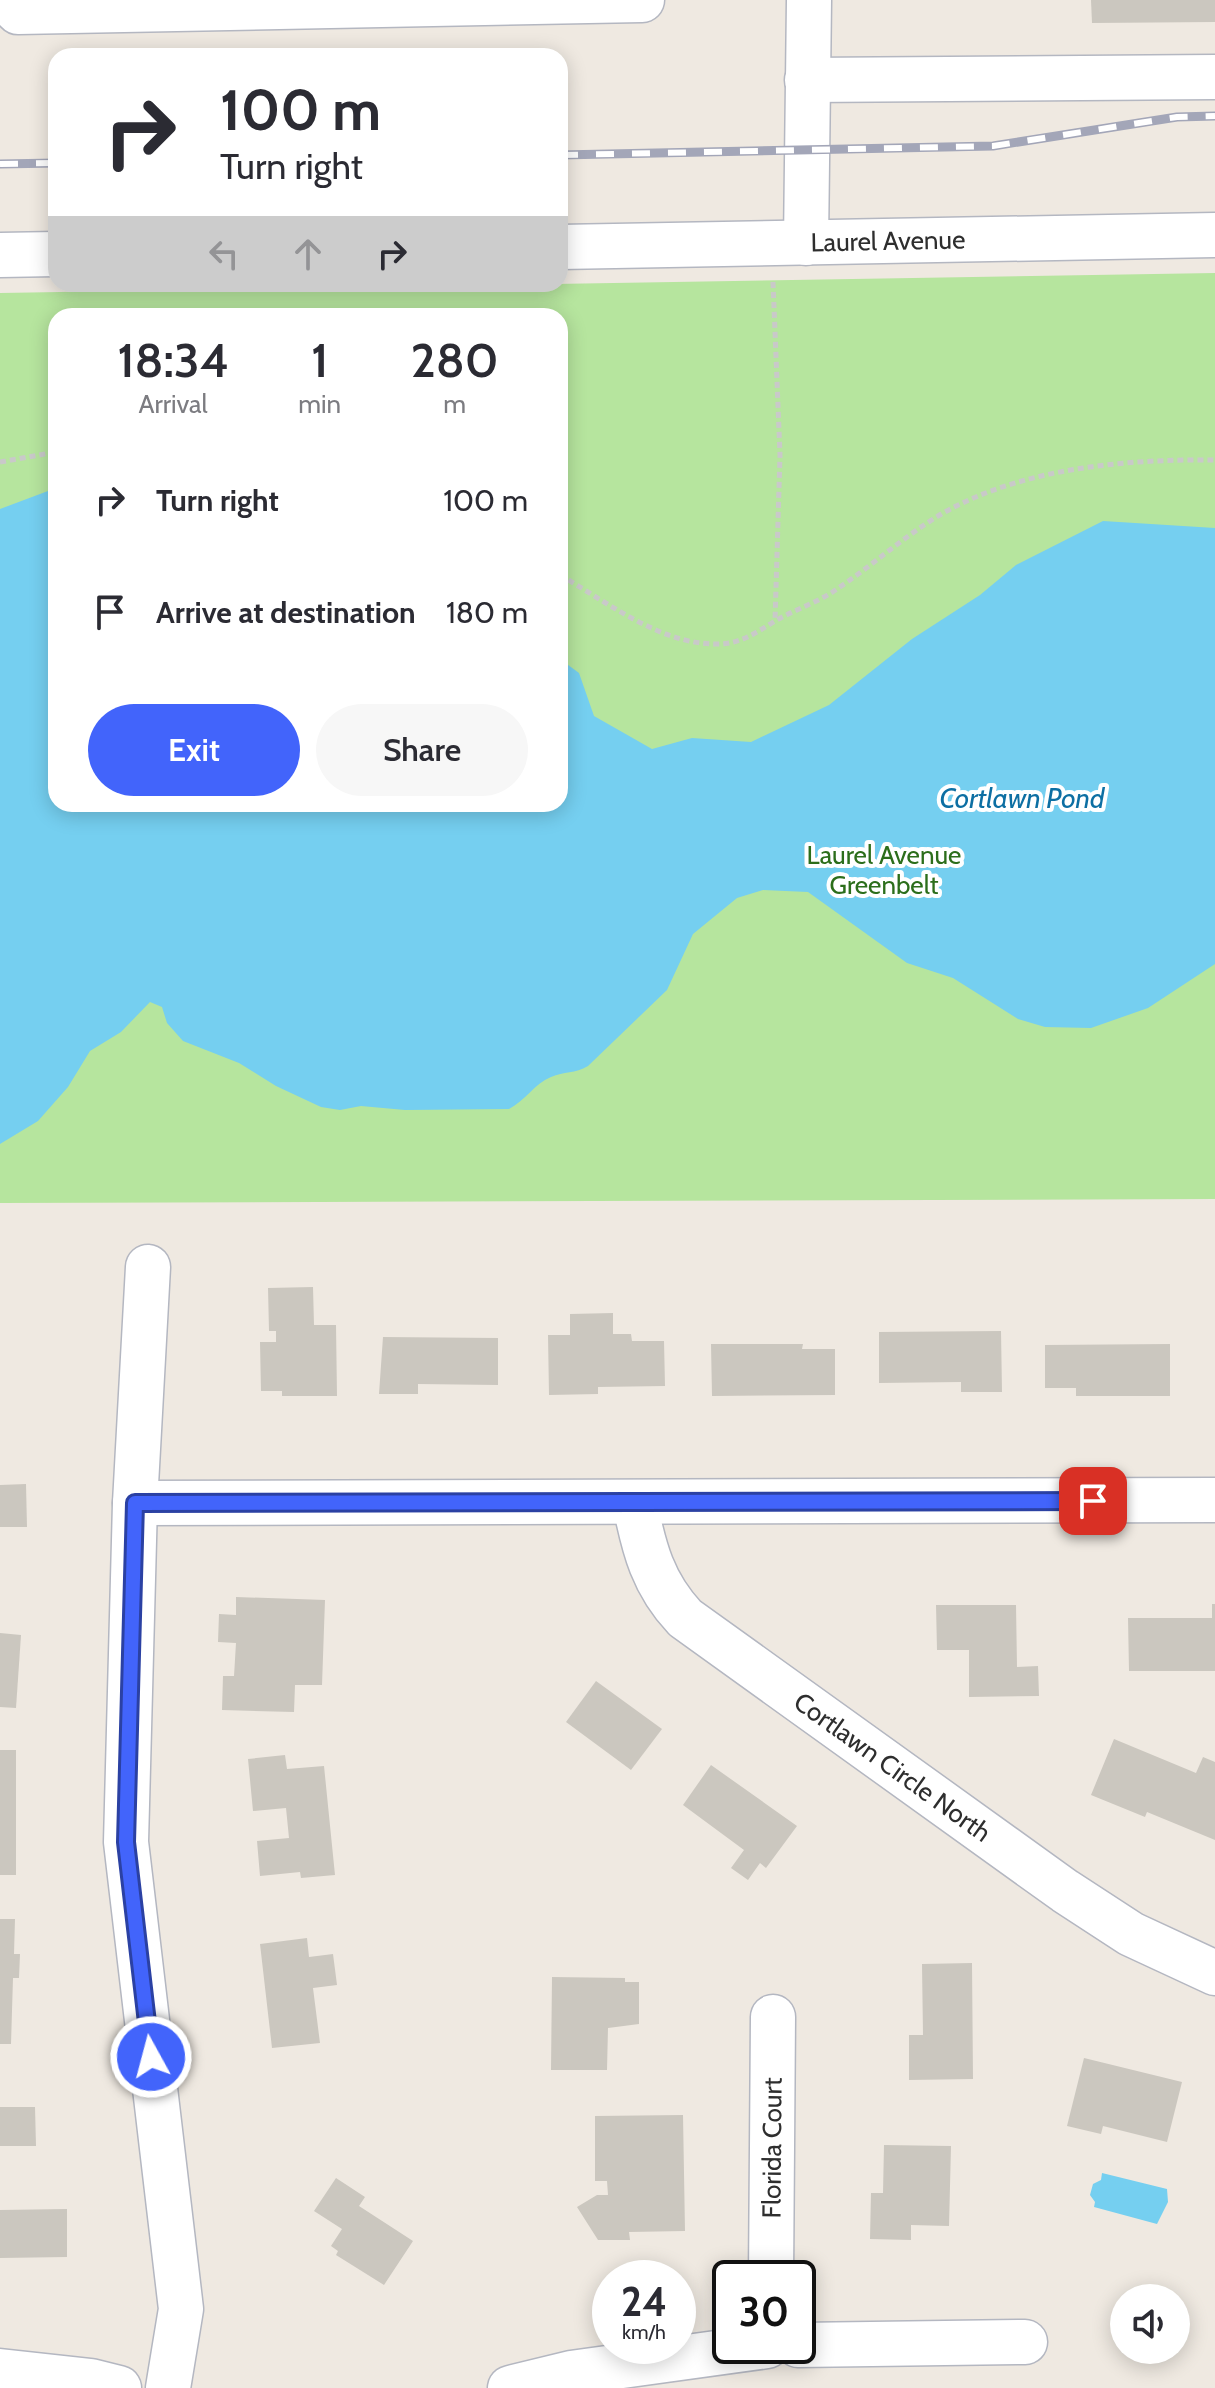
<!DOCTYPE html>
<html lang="en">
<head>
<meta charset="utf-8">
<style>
	:root { --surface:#fff; --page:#f7f7f7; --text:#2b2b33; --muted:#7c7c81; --accent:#4264fb }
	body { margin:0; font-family:Cabin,sans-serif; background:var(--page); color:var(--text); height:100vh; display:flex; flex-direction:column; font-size:30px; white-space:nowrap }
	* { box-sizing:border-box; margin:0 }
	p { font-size:26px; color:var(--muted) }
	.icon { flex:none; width:44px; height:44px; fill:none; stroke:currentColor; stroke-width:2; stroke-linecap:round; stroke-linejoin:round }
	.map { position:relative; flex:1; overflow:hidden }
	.panel { position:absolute; left:48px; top:308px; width:520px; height:504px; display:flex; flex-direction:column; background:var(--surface); border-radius:24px; box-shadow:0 4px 20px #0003 }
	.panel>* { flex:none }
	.top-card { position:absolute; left:48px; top:48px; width:520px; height:244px; border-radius:24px; box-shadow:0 4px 20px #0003; background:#fff; color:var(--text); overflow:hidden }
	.fabs { position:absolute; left:1110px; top:2284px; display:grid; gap:16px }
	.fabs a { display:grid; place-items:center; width:80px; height:80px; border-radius:50%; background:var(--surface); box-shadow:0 4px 20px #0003; font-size:40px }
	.speed { position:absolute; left:592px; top:2260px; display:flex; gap:16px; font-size:40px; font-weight:700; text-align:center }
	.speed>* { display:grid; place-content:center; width:104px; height:104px; border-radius:50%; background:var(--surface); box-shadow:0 4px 20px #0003; line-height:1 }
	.speed small { font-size:20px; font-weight:400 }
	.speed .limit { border:4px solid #111; border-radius:12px; background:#fff; color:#111 }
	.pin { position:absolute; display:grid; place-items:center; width:68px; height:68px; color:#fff; margin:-34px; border-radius:16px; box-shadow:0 4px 12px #0006 }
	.me { position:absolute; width:88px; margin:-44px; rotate:353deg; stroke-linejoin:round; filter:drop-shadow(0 0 6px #0008) }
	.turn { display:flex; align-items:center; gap:28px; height:168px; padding:0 40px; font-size:36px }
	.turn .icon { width:104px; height:104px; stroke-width:2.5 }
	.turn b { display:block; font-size:56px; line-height:68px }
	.lanes { display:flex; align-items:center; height:76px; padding:0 40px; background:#0003; justify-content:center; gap:40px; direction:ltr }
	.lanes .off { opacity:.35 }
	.eta { display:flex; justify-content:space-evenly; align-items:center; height:136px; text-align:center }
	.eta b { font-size:48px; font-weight:600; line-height:56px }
	.action { display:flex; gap:16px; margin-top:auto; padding:16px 40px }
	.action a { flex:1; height:92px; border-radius:48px; background:var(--accent); color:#fff; font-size:32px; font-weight:600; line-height:92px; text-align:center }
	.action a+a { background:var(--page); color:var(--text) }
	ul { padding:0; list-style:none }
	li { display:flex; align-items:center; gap:24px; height:112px; padding:0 40px }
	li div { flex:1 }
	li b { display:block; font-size:30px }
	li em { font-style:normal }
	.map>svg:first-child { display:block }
	.green { fill:#b6e59e; fill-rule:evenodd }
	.water { fill:#75cff0 }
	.building { fill:#cbc7bf }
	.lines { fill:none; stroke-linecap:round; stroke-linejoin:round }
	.minor-casing { stroke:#b4b7c1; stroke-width:47 }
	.path { stroke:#c9c9c9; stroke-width:5; stroke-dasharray:6 4; stroke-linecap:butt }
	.minor { stroke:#fff; stroke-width:44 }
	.rail-casing { stroke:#a3a6b8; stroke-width:9 }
	.rail { stroke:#fff; stroke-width:6; stroke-dasharray:18; stroke-linecap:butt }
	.route-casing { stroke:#2b41a3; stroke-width:20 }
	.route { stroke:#4264fb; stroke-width:14 }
	.labels { text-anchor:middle; stroke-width:8; stroke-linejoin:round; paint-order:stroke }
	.street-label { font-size:26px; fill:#2e2e2e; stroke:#fff }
	.park-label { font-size:26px; fill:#2c6e1b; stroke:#fff }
	.water-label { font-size:28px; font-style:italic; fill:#0d6fa3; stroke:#fff }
</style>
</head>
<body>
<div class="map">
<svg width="1215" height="2388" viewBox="0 0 1215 2388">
	<rect width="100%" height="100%" fill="#efe9e1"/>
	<path class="green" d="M 1215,273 L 1215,1199 L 0,1203 L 0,293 ZM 56,316 L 560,316 L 560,804 L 56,804 Z"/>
	<g class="water">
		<path d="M 56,488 L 56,804 L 560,804 L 560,659 L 579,673 L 594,716 L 652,749 L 692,738 L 751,742 L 829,705 L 912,639 L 980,595 L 1016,565 L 1103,521 L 1215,528 L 1215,964 L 1148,1008 L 1091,1028 L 1045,1027 L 1018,1019 L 953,978 L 907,963 L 808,892 L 763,890 L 737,898 L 693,934 L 667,990 L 588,1066 C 575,1074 564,1071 551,1077 C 534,1084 525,1101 509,1109 L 405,1110 L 361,1106 L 340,1110 L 321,1107 L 276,1086 L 239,1063 L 183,1041 L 167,1023 L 162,1007 L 150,1002 L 121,1032 L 90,1051 L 68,1087 L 38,1121 L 0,1144 L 0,509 Z"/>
		<path d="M 1102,2173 L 1167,2189 L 1168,2202 L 1157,2224 L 1094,2207 L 1095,2202 L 1090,2195 L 1093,2184 L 1101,2180 Z"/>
	</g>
	<g class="building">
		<path d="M 1091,0 L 1215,0 L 1215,22 L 1092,23 Z"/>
		<path d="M 313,1287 L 314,1325 L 336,1325 L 337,1396 L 282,1396 L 282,1391 L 261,1391 L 260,1342 L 276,1342 L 276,1331 L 269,1331 L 268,1288 Z"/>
		<path d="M 613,1313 L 613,1334 L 631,1334 L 632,1341 L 664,1341 L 665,1386 L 598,1387 L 598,1394 L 549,1395 L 548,1335 L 570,1335 L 570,1314 Z"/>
		<path d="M 1001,1331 L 1002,1392 L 961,1392 L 961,1382 L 879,1383 L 879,1332 Z"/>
		<path d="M 383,1337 L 498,1338 L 498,1385 L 418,1384 L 418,1394 L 379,1394 Z"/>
		<path d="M 711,1344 L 803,1344 L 802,1349 L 835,1349 L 835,1395 L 712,1396 Z"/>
		<path d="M 1170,1344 L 1170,1396 L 1076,1396 L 1076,1388 L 1045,1388 L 1045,1345 Z"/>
		<path d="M 26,1484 L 27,1527 L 0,1527 L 0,1485 Z"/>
		<path d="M 236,1597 L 325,1600 L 322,1685 L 295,1685 L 294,1712 L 222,1710 L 223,1676 L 234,1676 L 236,1643 L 218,1642 L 219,1614 L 236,1615 Z"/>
		<path d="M 1212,1604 L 1215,1604 L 1215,1671 L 1129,1671 L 1128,1618 L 1212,1618 Z"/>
		<path d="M 936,1605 L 1016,1605 L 1017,1667 L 1038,1666 L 1039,1696 L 969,1697 L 969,1650 L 937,1650 Z"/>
		<path d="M 0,1633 L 21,1635 L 16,1708 L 0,1707 Z"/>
		<path d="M 596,1681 L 662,1729 L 631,1770 L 566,1722 Z"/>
		<path d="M 1114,1739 L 1196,1773 L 1203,1757 L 1215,1762 L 1215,1840 L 1147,1812 L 1145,1817 L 1091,1795 Z"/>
		<rect x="0" y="1750" width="16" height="125"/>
		<path d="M 285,1755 L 287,1769 L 324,1766 L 335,1875 L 301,1878 L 300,1872 L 260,1876 L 257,1841 L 289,1838 L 286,1808 L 253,1811 L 248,1759 Z"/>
		<path d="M 711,1765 L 797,1826 L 766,1868 L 760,1863 L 748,1880 L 731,1868 L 744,1850 L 683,1805 Z"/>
		<path d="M 0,1919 L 15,1919 L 14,1954 L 20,1954 L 19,1978 L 13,1978 L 11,2044 L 0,2044 Z"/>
		<path d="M 307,1938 L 309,1957 L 333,1954 L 337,1985 L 313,1988 L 320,2043 L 272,2048 L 260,1944 Z"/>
		<path d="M 972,1963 L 973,2079 L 909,2080 L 909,2035 L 923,2035 L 922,1964 Z"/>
		<path d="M 552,1977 L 625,1978 L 625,1982 L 639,1982 L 639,2024 L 608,2028 L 607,2070 L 551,2070 Z"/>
		<path d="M 1084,2058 L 1182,2082 L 1167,2142 L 1103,2126 L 1101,2134 L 1067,2126 Z"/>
		<path d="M 0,2107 L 35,2107 L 36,2146 L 0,2146 Z"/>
		<path d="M 683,2115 L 685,2231 L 629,2232 L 630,2240 L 598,2240 L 577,2207 L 597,2195 L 608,2195 L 607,2181 L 595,2181 L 595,2116 Z"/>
		<path d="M 884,2145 L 951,2146 L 949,2226 L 911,2225 L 911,2240 L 870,2239 L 871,2193 L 883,2193 Z"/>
		<path d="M 336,2178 L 365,2197 L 359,2206 L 413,2241 L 384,2285 L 336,2255 L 338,2251 L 331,2246 L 342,2229 L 314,2211 Z"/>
		<path d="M 67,2209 L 67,2257 L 0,2258 L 0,2210 Z"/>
	</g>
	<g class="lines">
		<g class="minor-casing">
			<g id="minor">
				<path d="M 7,0 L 18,12 L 642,0"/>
				<path d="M 807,80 L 1215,77"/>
				<path d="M 806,243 L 809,0"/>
				<path id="s1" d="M 560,247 L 1215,235"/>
				<path d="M 0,255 L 56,254"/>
				<path d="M 148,1267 L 135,1503 L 126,1842 L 181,2309 L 168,2388"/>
				<path d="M 135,1503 L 1215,1500"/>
				<path id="s2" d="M 635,1504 C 644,1549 653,1584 685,1618 L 1065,1891 L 1131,1934 L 1215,1973"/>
				<path id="s3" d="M 771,2278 L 773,2017"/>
				<path d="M 798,2345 L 1025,2342"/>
				<path d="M 0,2371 L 91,2381 L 119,2388"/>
				<path d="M 510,2388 L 571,2373 L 767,2346"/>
			</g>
		</g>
		<g class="path">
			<path d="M 773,282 L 780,455 L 775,621"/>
			<path d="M 0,462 L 56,452"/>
			<path d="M 560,575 C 607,602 662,646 720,644 C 742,643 757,632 775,621 C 794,610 816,603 834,591 C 872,566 904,536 943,513 C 1023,468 1125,459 1215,460"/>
		</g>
		<use href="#minor" class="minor"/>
		<g class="rail-casing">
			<g id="rail">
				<path d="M 560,155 L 993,146 L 1177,117 L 1215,116"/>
				<path d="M 0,164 L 56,163"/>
			</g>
		</g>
		<use href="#rail" class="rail"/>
	</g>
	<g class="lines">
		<g class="route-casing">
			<path id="route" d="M 151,2057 L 126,1842 L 135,1503 L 1093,1501"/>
		</g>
		<use href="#route" class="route"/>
	</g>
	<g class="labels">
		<g class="street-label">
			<text dy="9" stroke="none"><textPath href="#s1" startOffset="328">Laurel Avenue</textPath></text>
			<text dy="9" stroke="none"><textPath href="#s2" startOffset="382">Cortlawn Circle North</textPath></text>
			<text dy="9" stroke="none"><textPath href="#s3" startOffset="130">Florida Court</textPath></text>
		</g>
		<g class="park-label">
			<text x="884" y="864">Laurel Avenue<tspan x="884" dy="30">Greenbelt</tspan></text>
		</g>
		<g class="water-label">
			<text x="1022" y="808">Cortlawn Pond</text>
		</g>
	</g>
</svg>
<div class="fabs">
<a><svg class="icon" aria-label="sound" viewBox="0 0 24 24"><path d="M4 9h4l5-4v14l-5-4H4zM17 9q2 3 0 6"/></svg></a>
</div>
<div class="speed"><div>24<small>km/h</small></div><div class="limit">30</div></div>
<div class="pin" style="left:1093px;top:1501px;background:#d93025"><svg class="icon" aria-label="arrive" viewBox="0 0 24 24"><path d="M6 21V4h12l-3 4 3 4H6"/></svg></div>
<svg class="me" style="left:151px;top:2057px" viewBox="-20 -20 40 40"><circle r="17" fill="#4264fb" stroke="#fff" stroke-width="3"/><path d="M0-11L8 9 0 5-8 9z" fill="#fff"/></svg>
<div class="top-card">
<div class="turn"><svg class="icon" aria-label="right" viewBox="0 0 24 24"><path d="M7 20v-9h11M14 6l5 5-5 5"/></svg><div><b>100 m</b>Turn right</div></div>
<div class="lanes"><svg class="icon off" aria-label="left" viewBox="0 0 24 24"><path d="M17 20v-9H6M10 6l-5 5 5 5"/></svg><svg class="icon off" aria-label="ahead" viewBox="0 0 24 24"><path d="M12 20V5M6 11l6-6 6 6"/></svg><svg class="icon" aria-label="right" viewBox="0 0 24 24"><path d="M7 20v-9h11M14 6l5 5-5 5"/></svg></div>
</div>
<section class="panel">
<div class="eta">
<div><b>18:34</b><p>Arrival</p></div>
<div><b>1</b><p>min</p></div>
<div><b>280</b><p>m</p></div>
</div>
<ul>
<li><svg class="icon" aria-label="right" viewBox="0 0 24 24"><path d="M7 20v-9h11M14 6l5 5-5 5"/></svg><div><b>Turn right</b></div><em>100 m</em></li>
<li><svg class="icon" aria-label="arrive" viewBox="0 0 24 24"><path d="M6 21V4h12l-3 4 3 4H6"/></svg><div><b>Arrive at destination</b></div><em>180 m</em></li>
</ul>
<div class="action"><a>Exit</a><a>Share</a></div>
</section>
</div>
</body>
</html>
